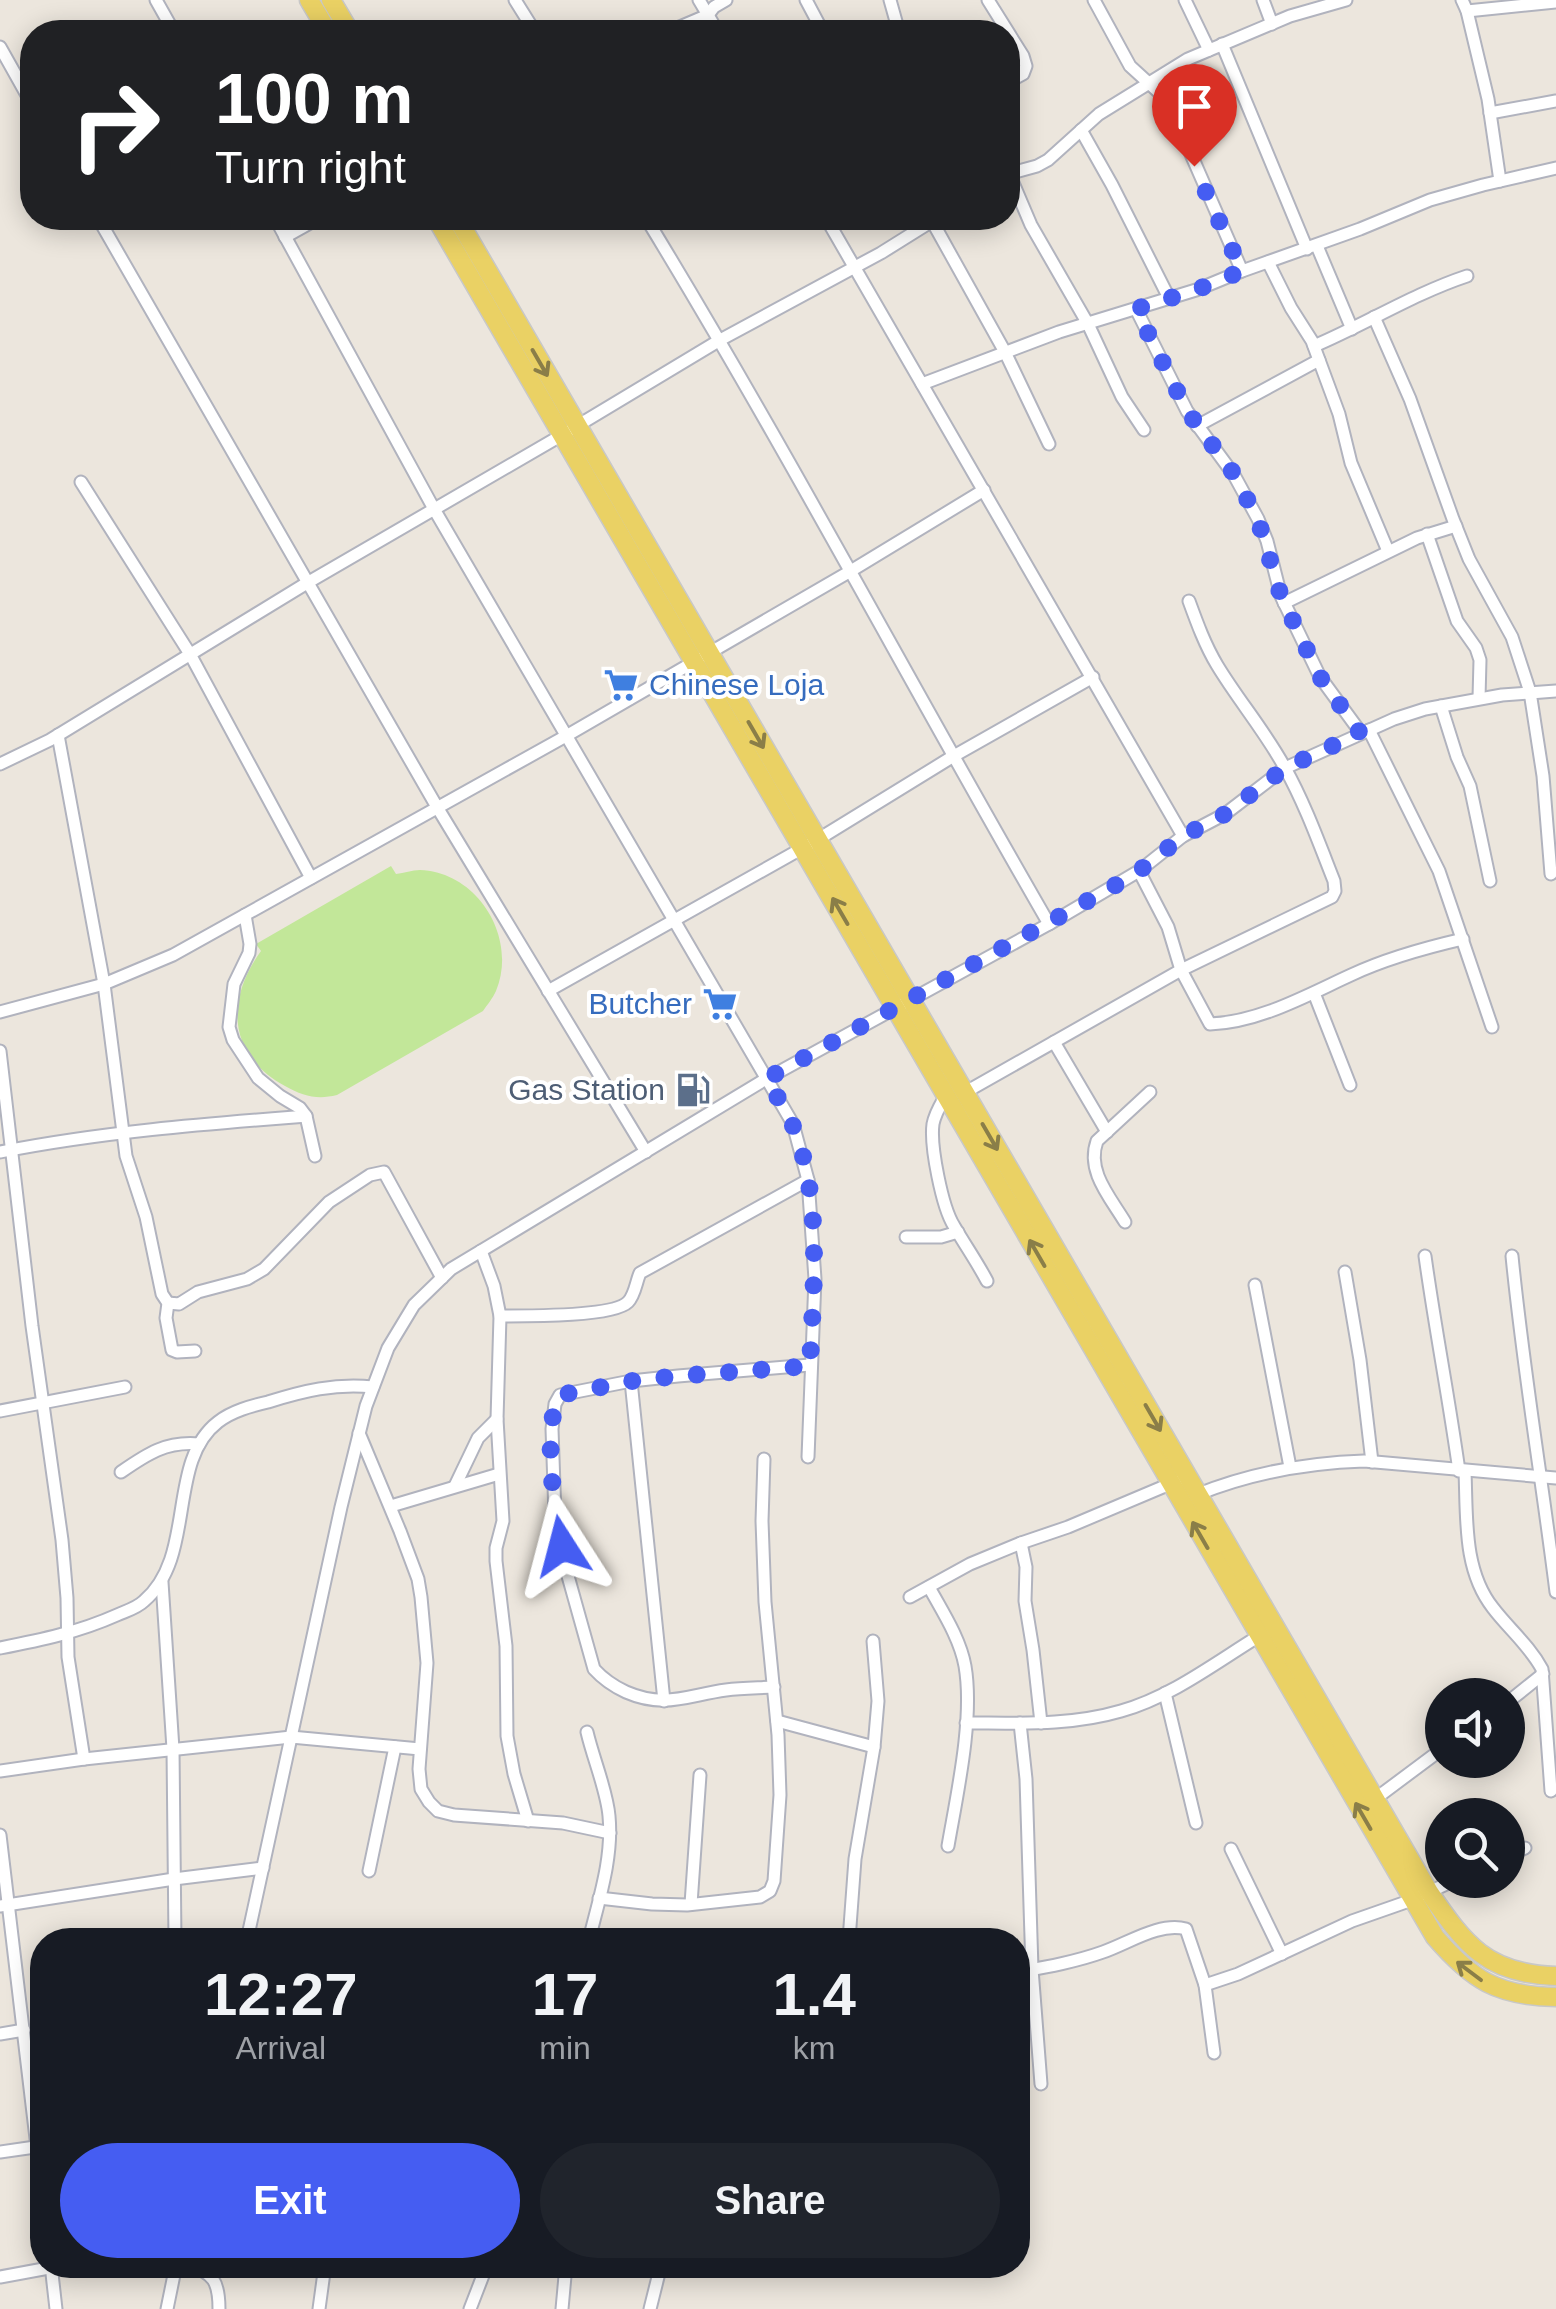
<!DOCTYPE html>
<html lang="en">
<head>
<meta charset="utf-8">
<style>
	:root { --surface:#171b24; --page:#20242c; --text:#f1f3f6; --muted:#9ea1a6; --accent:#455df2 }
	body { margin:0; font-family:Arial,sans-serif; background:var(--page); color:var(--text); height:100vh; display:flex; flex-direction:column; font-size:38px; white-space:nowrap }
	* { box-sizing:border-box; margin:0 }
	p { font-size:32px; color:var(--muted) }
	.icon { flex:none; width:55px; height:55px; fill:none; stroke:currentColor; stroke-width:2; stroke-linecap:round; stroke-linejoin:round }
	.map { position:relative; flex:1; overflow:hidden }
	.side { position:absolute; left:30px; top:1928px; width:1000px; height:350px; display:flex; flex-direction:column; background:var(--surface); border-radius:40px; box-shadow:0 5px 25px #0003 }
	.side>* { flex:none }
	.banner { position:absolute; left:20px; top:20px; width:1000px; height:210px; border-radius:40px; box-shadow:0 5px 25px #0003; background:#202124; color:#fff; overflow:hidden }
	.buttons { position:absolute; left:1425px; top:1678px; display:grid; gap:20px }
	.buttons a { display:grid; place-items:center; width:100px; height:100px; border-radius:50%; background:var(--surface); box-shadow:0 5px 25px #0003; font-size:50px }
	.pin { position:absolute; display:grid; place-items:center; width:85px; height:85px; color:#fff; margin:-102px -42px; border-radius:50% 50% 50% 0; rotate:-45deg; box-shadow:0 0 10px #0007 }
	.pin .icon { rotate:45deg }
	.me { position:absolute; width:110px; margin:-55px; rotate:351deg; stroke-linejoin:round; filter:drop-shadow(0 0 8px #0008) }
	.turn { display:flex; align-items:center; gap:35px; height:210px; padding:0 30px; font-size:45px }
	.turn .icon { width:130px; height:130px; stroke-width:2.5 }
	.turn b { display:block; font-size:70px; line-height:85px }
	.eta { display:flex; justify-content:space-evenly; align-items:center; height:170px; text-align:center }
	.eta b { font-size:60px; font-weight:800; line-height:70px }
	.cta { display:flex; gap:20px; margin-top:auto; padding:20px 30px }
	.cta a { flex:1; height:115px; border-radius:60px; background:var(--accent); color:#fff; font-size:40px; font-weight:800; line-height:115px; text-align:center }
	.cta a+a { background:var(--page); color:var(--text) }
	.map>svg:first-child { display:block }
	.pitch { fill:#c2e799 }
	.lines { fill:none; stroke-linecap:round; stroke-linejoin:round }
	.minor-casing { stroke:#b1b3be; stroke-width:15 }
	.primary-casing { stroke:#c8c8c8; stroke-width:21 }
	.minor { stroke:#fff; stroke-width:11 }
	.primary { stroke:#ead164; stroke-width:18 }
	.oneway { stroke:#8a7e48 }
	.route { stroke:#455df2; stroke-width:18; stroke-dasharray:0 32.4 }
	.labels { text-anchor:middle; stroke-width:8; stroke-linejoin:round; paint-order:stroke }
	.shop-label { font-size:30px; fill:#366cbe; stroke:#fff; text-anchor:start }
	.service-label { font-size:30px; fill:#4e5e75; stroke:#fff; text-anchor:end }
</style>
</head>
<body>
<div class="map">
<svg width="1556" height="2309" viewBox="0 0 1556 2309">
	<rect width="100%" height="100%" fill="#ece6dd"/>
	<path class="pitch" d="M 391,866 L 396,874 C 404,873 412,870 420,870 C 478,872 518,938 496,991 C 493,998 487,1005 483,1011 L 337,1095 C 317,1100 303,1096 285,1086 C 228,1055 225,1001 261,951 L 256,944 Z"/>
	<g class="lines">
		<g class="minor-casing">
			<g id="minor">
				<path d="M 156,0 L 174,32"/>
				<path d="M 515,0 L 535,32"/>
				<path d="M 699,0 L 718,32"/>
				<path d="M 806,0 L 823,32"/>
				<path d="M 890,0 L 899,32"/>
				<path d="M 988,0 L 1023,56 L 1026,66 L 1023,74 L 1008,82"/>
				<path d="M 1094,0 L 1130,66 L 1164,97 L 1173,113 L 1242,271"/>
				<path d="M 1185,0 L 1209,50"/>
				<path d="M 1263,0 L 1272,24"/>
				<path d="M 1462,0 L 1467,11 L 1488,99 L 1500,181"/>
				<path d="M 1467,11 L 1556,2"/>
				<path d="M 668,32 L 708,15 L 714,7 L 726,0"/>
				<path d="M 1222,44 L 1307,249"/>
				<path d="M 0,47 L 32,104"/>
				<path d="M 1490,113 L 1556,101"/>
				<path d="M 1081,130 L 1112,185 L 1169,298"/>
				<path d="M 1008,171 L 1031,225 L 1088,324 L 1122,397 L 1144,430"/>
				<path d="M 1008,174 L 1037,166 L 1048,160 L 1099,114 L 1188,59 L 1290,16 L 1346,0"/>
				<path d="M 98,218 L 437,807 L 646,1152"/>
				<path d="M 275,218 L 434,509 L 793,1124 L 808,1180 L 815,1279 L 808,1457"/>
				<path d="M 646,218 C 787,449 913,689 1049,924"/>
				<path d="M 826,218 L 1183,836"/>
				<path d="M 932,221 L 1005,352 L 1049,444"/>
				<path d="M 285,237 L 319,218"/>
				<path d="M 1317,246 L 1352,329"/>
				<path d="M 1268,262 L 1291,308 L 1312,341 L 1339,414 L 1351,463 L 1388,551"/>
				<path d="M 1136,309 L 1187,411 L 1234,475 L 1258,519 L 1267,541 L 1281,596 L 1320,677 L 1361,733"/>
				<path d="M 1374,317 L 1410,399 L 1453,519 L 1469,559 L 1512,637 L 1530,692 L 1543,776 L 1551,874"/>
				<path d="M 1314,346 C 1366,324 1413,294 1467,276"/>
				<path d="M 922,384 L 1059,332 L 1196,290 L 1242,271 L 1360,229 L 1430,200 L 1483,185 L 1556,168"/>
				<path d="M 1197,426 L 1319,360"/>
				<path d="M 81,482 L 190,654 L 311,878"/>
				<path d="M 1427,534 L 1457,621 L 1476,648 L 1480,660 L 1479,698"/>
				<path d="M 1284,603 L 1417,538 L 1456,526"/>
				<path d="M 1441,706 L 1457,757 L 1470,786 L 1490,881"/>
				<path d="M 1369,730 L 1439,871 L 1492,1027"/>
				<path d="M 58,735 L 104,984 L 126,1156 L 146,1217 L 162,1294 L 168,1303 L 166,1318 L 172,1350 L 177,1352 L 195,1351"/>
				<path d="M 0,764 L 50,740 L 307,583 L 562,435 L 720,340 L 881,253 L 937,218"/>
				<path d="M 1139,871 L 1168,927 L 1181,970 L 1210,1024 C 1260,1022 1307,995 1351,975 C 1387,958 1424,948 1463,939"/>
				<path d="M 245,915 L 250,944 L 249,953 L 234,984 L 229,1027 L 233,1040 L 258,1078 L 280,1096 L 300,1108 L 306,1116 L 315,1156"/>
				<path d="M 548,991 L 817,840 L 952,757 L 1093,677"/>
				<path d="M 1314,993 L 1350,1085"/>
				<path d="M 0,1012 L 104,984 L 173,955 L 566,736 L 849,572 L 984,490"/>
				<path d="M 1054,1042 L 1107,1132"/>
				<path d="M 0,1051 L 32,1326 L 62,1540 L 67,1598 L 68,1657 L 84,1759"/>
				<path d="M 964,1093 L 1181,970 L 1332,897 L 1335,891 L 1334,881 C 1319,843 1305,804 1285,768 C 1265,731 1238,700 1217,665 C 1205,645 1197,623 1189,601"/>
				<path d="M 946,1095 C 941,1104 935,1113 933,1124 C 930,1146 942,1207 954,1226 C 965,1245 977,1262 987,1281"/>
				<path d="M 0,1152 C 101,1132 204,1124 306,1116"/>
				<path d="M 1125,1222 C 1110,1197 1086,1171 1097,1141 L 1150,1092"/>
				<path d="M 906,1237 L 941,1237 L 958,1232"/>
				<path d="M 481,1251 L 494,1286 L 500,1316 L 497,1419 L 503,1521 L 496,1548 L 496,1561 L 506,1646 L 507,1736 L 514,1774 L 528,1821"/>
				<path d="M 1425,1256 C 1435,1328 1449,1399 1459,1471"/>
				<path d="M 1512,1256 C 1523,1368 1542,1480 1556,1592"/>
				<path d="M 1345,1272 L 1360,1360 L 1372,1462"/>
				<path d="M 1255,1285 L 1290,1467"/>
				<path d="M 168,1303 L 179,1304 L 198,1292 L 247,1279 L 264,1269 L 329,1202 L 370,1175 L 384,1172 L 442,1278"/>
				<path d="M 500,1316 C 524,1316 613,1317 628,1302 C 635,1295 636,1282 640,1273 L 808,1180"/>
				<path d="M 631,1381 L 664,1701"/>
				<path d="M 0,1411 L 125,1387"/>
				<path d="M 359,1433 L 400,1531 L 418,1579 L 421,1597 L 427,1663 L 419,1769 L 421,1789 L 429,1802 L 438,1811 L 454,1815 L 563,1823 L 610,1833"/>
				<path d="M 121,1472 C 147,1454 166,1441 199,1444"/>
				<path d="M 1465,1472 C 1467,1518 1463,1570 1493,1608 C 1509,1629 1529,1645 1542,1669 L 1551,1791"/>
				<path d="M 455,1486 L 478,1438 L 497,1419"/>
				<path d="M 1196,1495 C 1250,1473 1305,1463 1364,1461 L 1556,1478"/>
				<path d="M 391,1506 L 499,1474"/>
				<path d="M 1021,1543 L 1026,1567 L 1025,1601 L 1033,1650 L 1041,1723"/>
				<path d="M 162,1582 L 173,1749 L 175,1940"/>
				<path d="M 929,1587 C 942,1611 960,1638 965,1666 C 974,1718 957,1794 948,1846"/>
				<path d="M 910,1597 L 970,1564 L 1021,1543 L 1068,1527 L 1177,1481"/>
				<path d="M 0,1648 C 41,1640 79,1632 117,1615 C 126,1611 137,1608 144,1601 C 197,1556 166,1462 218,1422 C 232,1411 251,1406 268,1402 C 303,1391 335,1383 373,1387"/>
				<path d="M 774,1687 C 758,1688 742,1688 726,1690 C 688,1695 665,1709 626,1692 C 613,1686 604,1680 594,1669 L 568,1576 L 555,1515 L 552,1429 L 555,1404 L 560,1395 L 631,1381 L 678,1376 L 810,1365"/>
				<path d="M 1165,1693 L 1196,1823"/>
				<path d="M 1508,1702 L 1543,1674"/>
				<path d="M 777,1721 L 874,1747"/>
				<path d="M 966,1723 C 1018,1723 1070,1726 1121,1711 C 1171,1697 1215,1663 1259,1636"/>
				<path d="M 1020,1723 L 1026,1779 L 1032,1969 L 1041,2084"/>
				<path d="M 587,1732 C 593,1758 607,1791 609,1816 C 613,1858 599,1899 589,1940"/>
				<path d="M 0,1771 L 84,1759 L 291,1737 L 420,1749"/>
				<path d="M 1375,1799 L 1442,1749"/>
				<path d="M 0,1835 L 42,2189"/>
				<path d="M 1231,1849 L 1282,1954"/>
				<path d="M 1508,1856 L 1525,1848"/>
				<path d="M 369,1871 L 395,1747"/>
				<path d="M 599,1898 L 652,1904 L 687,1905 L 760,1897 L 770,1891 L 774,1881 L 780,1795 L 778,1735 L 765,1602 L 762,1521 L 764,1459"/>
				<path d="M 691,1904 L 700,1775"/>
				<path d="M 0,1906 L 174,1879 L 263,1868"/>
				<path d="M 247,1940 L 341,1507 L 366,1406 L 388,1348 L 414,1305 L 451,1269 L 766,1079 L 1049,924 L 1139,871 L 1183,836 L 1225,814 L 1285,768 L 1394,719 L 1425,709 L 1502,695 L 1556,691"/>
				<path d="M 849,1940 L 855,1859 L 874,1747 L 878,1701 L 873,1641"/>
				<path d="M 1018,1972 C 1046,1967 1075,1962 1103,1952 C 1129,1943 1159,1922 1186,1929 L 1205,1985 L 1214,2053"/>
				<path d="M 1205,1985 L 1238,1974 L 1352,1921 L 1412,1900 L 1455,1880"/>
				<path d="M 0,2034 L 24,2030"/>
				<path d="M 0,2152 L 42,2146"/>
				<path d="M 51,2265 L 56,2309"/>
				<path d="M 188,2265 C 214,2273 219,2282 219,2309"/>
				<path d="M 0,2277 L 65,2265"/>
				<path d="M 167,2309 L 176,2265"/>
				<path d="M 319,2309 L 325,2265"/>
				<path d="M 470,2309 L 487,2265"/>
				<path d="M 562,2309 L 566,2265"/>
				<path d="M 650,2309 L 661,2265"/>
			</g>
		</g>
		<g class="primary-casing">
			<g id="primary">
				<path d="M 309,0 L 328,32"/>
				<path d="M 331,0 L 350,32"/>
				<path d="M 436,218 L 1435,1937 C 1472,1980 1497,1996 1556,1997"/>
				<path d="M 457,218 L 1429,1892 C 1465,1945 1487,1974 1556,1976"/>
			</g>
		</g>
		<use href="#minor" class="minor"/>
		<use href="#primary" class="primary"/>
	</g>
	<defs><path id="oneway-shaft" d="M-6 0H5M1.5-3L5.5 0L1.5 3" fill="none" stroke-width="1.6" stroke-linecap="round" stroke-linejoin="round" transform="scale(2.5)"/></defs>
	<g class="oneway">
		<use href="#oneway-shaft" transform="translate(540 363) rotate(60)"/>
		<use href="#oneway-shaft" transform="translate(756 735) rotate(60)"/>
		<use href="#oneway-shaft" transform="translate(840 911) rotate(-120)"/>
		<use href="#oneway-shaft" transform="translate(990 1137) rotate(60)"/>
		<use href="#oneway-shaft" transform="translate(1037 1253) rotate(-120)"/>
		<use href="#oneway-shaft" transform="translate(1153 1418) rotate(60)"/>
		<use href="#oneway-shaft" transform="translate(1200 1535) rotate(-120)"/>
		<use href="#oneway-shaft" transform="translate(1363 1816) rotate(-120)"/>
		<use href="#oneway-shaft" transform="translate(1469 1971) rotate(-143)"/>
	</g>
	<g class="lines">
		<path class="route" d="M 562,1546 C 554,1512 542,1424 560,1395 L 632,1381 L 678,1376 L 810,1366 C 813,1289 823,1199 793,1126 C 787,1110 775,1094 766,1079 L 1109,889 L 1139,871 L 1183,836 L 1225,814 L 1285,768 L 1360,733 L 1320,677 L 1281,596 L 1258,520 L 1234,474 L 1187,411 L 1136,309 L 1196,290 L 1242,271 L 1194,166"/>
	</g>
	<defs>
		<g id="supermarket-bare" transform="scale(2.7)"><path d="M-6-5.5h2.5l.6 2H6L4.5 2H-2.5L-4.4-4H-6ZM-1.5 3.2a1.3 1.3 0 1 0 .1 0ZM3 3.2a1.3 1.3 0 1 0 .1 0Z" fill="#3f7fe0" stroke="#fff" stroke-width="2.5" paint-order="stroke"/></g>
		<g id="fuel-bare" transform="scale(2.7)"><path d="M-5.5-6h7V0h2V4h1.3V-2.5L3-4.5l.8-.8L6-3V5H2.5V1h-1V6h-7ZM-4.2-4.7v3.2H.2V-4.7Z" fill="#5c6f8a" stroke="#fff" stroke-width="2.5" paint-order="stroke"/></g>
	</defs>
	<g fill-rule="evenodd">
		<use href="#supermarket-bare" x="621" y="685"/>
		<use href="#supermarket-bare" x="720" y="1004"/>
		<use href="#fuel-bare" x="693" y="1090"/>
	</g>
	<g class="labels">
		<g class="shop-label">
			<text x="649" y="695">Chinese Loja</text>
			<text x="692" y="1014" text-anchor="end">Butcher</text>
		</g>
		<g class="service-label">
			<text x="665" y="1100">Gas Station</text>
		</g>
	</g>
</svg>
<div class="buttons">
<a><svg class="icon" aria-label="sound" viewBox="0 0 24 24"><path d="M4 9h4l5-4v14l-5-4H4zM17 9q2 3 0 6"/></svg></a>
<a><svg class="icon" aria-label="search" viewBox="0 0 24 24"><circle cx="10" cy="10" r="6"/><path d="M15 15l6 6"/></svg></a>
</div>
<div class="pin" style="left:1194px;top:166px;background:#d93025"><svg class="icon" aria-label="arrive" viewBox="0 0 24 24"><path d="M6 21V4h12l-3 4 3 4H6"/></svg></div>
<svg class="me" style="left:562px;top:1546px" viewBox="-20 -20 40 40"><path d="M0-17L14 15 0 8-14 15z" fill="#455df2" stroke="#fff" stroke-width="4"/></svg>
<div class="banner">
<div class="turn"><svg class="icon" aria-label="right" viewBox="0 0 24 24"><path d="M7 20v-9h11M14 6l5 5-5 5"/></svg><div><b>100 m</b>Turn right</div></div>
</div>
<section class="side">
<div class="eta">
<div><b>12:27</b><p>Arrival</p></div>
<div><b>17</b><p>min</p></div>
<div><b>1.4</b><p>km</p></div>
</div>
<div class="cta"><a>Exit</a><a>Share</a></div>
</section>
</div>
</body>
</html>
